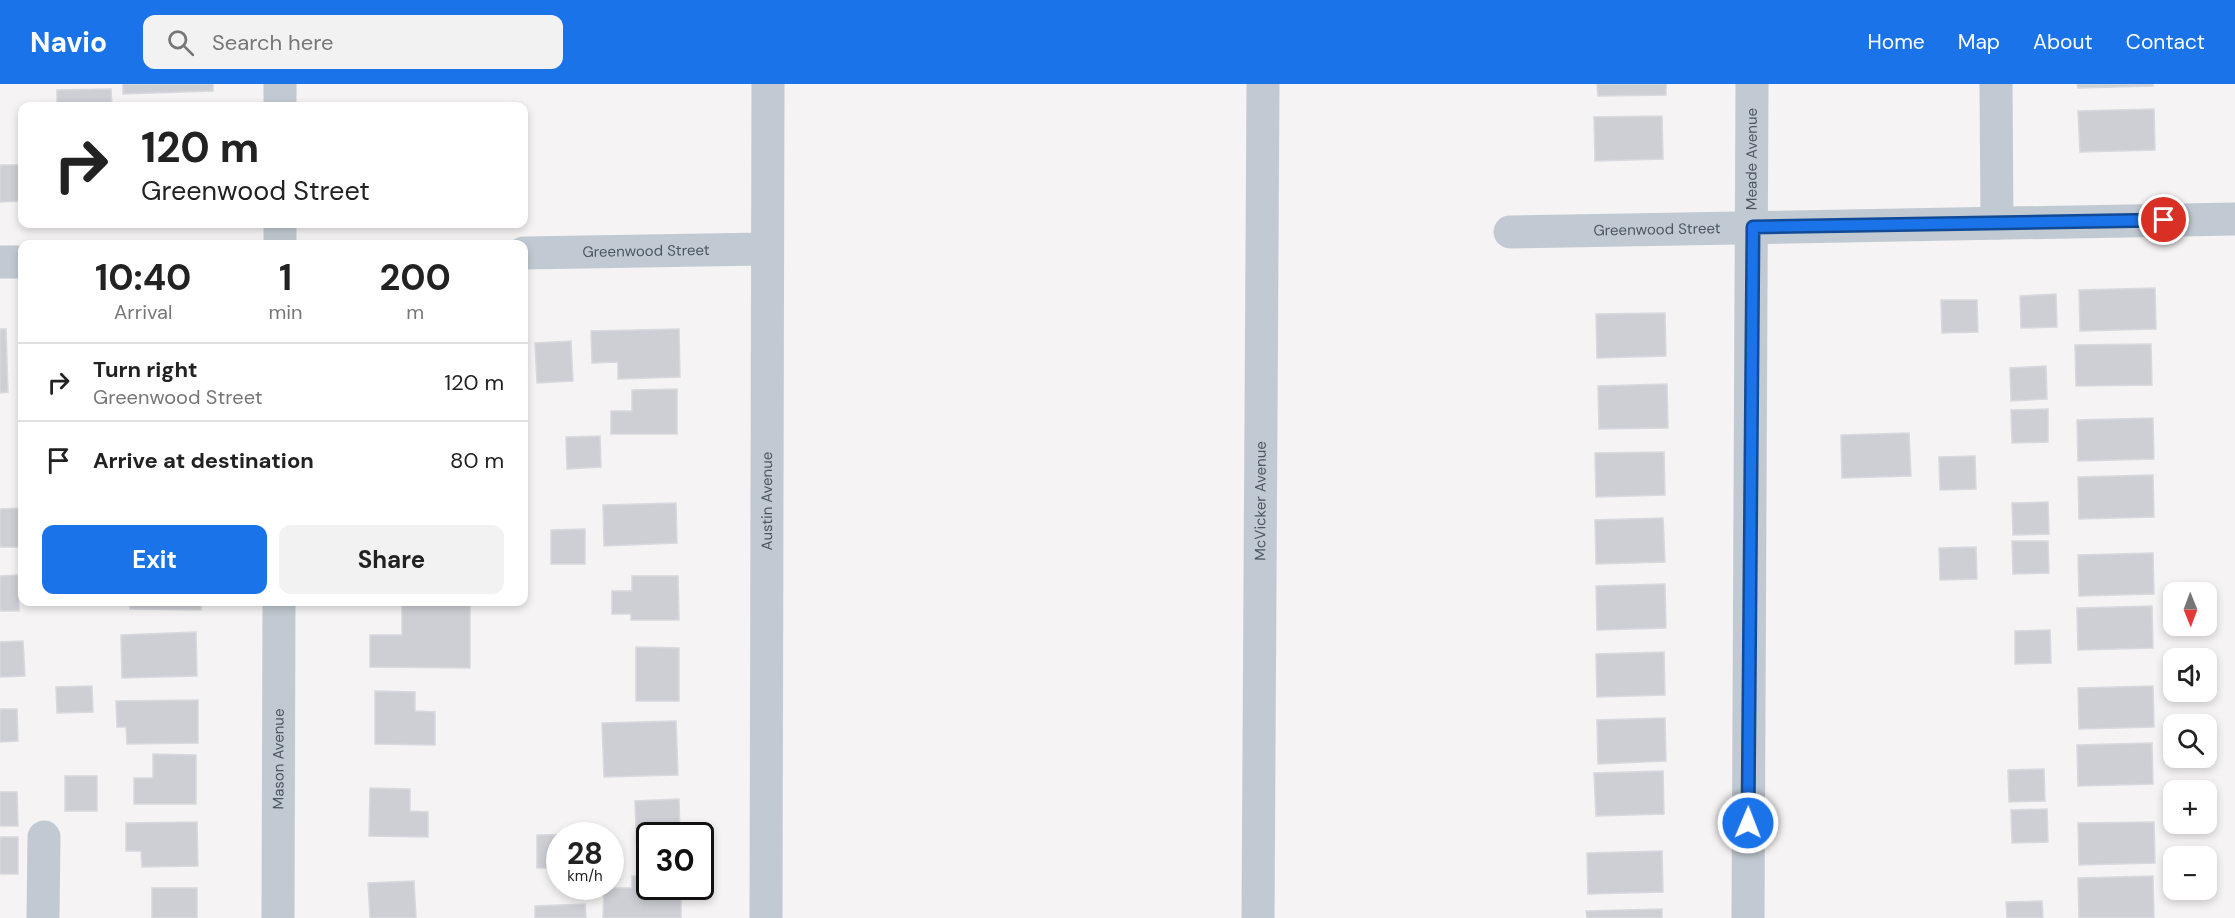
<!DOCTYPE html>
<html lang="en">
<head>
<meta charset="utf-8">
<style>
	:root { --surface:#fff; --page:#f2f2f2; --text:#222; --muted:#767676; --line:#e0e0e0; --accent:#1a73e8 }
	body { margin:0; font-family:"DM Sans",sans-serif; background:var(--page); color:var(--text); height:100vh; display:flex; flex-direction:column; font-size:22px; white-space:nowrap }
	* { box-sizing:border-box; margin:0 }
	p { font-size:20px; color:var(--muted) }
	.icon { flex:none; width:33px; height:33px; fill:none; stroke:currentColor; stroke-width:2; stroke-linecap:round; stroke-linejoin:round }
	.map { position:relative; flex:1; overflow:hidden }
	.sheet { position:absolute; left:18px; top:156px; width:510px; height:366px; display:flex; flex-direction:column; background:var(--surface); border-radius:12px; box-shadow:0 3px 9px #0003 }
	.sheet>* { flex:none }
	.top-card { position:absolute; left:18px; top:18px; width:510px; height:126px; border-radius:12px; box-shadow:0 3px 9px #0003; background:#fff; color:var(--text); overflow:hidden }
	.needle { width:39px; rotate:179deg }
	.fabs { position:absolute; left:2163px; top:498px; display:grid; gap:12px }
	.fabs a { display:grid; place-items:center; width:54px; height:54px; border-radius:12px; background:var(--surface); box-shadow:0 3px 9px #0003; font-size:30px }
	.speed { position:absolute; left:546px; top:738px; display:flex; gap:12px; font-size:30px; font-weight:700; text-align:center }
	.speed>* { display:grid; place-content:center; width:78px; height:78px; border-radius:50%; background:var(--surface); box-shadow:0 3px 9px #0003; line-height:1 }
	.speed small { font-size:15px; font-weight:400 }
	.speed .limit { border:3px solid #111; border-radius:9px; background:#fff; color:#111 }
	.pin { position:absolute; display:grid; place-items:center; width:51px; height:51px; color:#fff; margin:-26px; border:3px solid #fff; border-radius:50%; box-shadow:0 2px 6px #0007 }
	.me { position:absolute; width:66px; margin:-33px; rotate:1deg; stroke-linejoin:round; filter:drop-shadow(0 0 4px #0008) }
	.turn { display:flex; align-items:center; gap:21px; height:126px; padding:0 24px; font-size:27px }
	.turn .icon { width:78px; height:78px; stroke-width:2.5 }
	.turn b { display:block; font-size:42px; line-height:51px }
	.eta { display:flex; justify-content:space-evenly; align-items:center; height:102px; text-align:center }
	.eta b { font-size:36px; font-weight:700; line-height:42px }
	.cta { display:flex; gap:12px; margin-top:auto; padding:12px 24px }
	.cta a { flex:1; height:69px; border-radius:12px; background:var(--accent); color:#fff; font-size:24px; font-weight:700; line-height:69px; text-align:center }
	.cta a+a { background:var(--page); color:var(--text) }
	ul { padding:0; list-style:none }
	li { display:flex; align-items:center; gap:18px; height:78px; padding:0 24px; border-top:2px solid var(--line) }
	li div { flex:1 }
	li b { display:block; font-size:22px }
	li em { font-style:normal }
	header { display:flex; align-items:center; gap:36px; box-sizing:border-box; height:84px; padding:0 30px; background:var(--accent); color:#fff }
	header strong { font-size:28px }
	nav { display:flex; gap:33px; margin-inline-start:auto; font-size:21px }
	.search { width:420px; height:54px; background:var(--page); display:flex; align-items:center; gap:15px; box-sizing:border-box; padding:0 21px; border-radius:12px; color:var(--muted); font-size:22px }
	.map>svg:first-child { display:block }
	.building { fill:#cdcfd5; stroke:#d7d9de; stroke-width:1.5 }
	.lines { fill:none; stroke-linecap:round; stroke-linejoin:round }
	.minor { stroke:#c1cad2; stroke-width:33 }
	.route-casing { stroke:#114b97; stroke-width:15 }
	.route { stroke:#1a73e8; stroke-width:10 }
	.labels { text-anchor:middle; stroke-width:5; stroke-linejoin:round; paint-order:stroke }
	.street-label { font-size:15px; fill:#4a5661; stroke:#fff }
</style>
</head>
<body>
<header>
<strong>Navio</strong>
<div class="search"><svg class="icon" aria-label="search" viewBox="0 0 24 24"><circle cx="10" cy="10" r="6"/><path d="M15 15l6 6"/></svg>Search here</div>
<nav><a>Home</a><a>Map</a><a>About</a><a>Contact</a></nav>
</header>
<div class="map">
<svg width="2235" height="834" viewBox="0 0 2235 834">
	<rect width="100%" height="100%" fill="#f5f3f3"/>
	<g class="building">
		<path d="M 123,0 L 213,0 L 213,7 L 123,10 Z"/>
		<path d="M 1597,0 L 1666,0 L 1666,11 L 1598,12 Z"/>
		<path d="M 2077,0 L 2153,0 L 2153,2 L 2078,4 Z"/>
		<path d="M 111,5 L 112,22 L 57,22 L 57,6 Z"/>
		<path d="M 2154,25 L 2155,66 L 2080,68 L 2078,27 Z"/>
		<path d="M 1662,32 L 1663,75 L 1595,77 L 1594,33 Z"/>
		<path d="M 0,81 L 22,81 L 22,117 L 0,118 Z"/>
		<path d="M 2155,204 L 2156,245 L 2080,247 L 2079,206 Z"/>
		<path d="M 2056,210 L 2057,243 L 2021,244 L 2020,212 Z"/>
		<path d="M 1941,216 L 1977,216 L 1978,248 L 1942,249 Z"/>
		<path d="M 1665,229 L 1666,272 L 1597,274 L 1596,230 Z"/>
		<path d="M 0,245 L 6,245 L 8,308 L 0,309 Z"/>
		<path d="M 679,245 L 680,293 L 618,295 L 618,278 L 592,279 L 591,247 Z"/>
		<path d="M 571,257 L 573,297 L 537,299 L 535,259 Z"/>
		<path d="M 2151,260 L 2152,301 L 2076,302 L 2075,261 Z"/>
		<path d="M 2046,282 L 2047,315 L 2011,317 L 2010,284 Z"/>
		<path d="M 1667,300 L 1668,344 L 1599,345 L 1598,302 Z"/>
		<path d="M 677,305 L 677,350 L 611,350 L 611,327 L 632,327 L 632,306 Z"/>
		<path d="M 2048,325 L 2048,358 L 2012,359 L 2011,326 Z"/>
		<path d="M 2153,334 L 2154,375 L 2078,377 L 2077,336 Z"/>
		<path d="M 1909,349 L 1911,392 L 1842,394 L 1841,351 Z"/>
		<path d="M 600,352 L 601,383 L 567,385 L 566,353 Z"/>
		<path d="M 1664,368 L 1665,411 L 1596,413 L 1595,369 Z"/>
		<path d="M 1975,372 L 1976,405 L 1940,406 L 1939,373 Z"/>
		<path d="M 2153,391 L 2154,433 L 2079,435 L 2078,393 Z"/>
		<path d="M 2048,418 L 2049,450 L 2013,451 L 2012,419 Z"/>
		<path d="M 676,419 L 677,459 L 604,462 L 603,421 Z"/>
		<path d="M 22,424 L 22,463 L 0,463 L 0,425 Z"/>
		<path d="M 1663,434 L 1665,478 L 1596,480 L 1595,436 Z"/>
		<path d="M 585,445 L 585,480 L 551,480 L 551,446 Z"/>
		<path d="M 2012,457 L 2048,457 L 2049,489 L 2013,490 Z"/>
		<path d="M 1976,463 L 1977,495 L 1940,496 L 1939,464 Z"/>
		<path d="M 2153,469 L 2154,510 L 2079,512 L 2078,471 Z"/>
		<path d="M 18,491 L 19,527 L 0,527 L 0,492 Z"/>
		<path d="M 632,492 L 678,492 L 679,536 L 631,536 L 631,530 L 612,530 L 612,507 L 632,507 Z"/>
		<path d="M 1665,500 L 1666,544 L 1597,546 L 1596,502 Z"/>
		<path d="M 130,518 L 201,518 L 201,526 L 130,525 Z"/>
		<path d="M 402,518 L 470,518 L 470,584 L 370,583 L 370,551 L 402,551 Z"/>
		<path d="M 2152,522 L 2153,564 L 2078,566 L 2077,524 Z"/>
		<path d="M 2050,546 L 2051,579 L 2015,580 L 2015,547 Z"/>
		<path d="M 196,548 L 197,592 L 122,594 L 121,551 Z"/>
		<path d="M 23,557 L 25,592 L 0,593 L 0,558 Z"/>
		<path d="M 636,563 L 679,564 L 679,617 L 636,617 Z"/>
		<path d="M 1664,568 L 1665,611 L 1597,613 L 1596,570 Z"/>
		<path d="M 92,602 L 93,628 L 57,629 L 56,603 Z"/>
		<path d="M 2153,602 L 2154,643 L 2079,645 L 2078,604 Z"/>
		<path d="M 375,607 L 415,608 L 415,627 L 435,628 L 435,661 L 375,660 Z"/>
		<path d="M 198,616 L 198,659 L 127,660 L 126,643 L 117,643 L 116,617 Z"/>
		<path d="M 0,625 L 17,625 L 18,657 L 0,658 Z"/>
		<path d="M 1665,634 L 1666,677 L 1598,680 L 1597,636 Z"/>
		<path d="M 676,637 L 678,691 L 604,693 L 602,639 Z"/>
		<path d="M 2152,659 L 2153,700 L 2078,702 L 2077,661 Z"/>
		<path d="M 153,670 L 196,671 L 196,720 L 134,720 L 134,694 L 153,694 Z"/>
		<path d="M 2044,685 L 2045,717 L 2009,718 L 2008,686 Z"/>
		<path d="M 1663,687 L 1664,730 L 1596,732 L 1594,689 Z"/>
		<rect x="65" y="692" width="32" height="35"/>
		<path d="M 370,704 L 410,705 L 410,727 L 428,728 L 428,753 L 369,752 Z"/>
		<path d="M 0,708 L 17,708 L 18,742 L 0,742 Z"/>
		<path d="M 679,715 L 680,752 L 650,752 L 650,770 L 637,770 L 635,717 Z"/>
		<path d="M 2047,725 L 2048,758 L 2012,759 L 2011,726 Z"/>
		<path d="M 197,738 L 198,782 L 142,783 L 141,767 L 126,767 L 126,739 Z"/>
		<path d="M 2154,738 L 2155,779 L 2079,781 L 2078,739 Z"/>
		<path d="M 590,750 L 560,752 L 560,784 L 537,784 L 537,751 Z"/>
		<rect x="0" y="753" width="18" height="37"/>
		<path d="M 1662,767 L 1663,808 L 1588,810 L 1587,769 Z"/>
		<path d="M 632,792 L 650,792 L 650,802 L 675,802 L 675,811 L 681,811 L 681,834 L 603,834 L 604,804 L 632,804 Z"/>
		<path d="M 2153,792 L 2154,834 L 2079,834 L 2078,794 Z"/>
		<path d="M 414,797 L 416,834 L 370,834 L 368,799 Z"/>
		<rect x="152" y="804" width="45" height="30"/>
		<path d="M 2042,817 L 2043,834 L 2007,834 L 2006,818 Z"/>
		<path d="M 585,820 L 586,834 L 535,834 L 535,822 Z"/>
		<path d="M 1662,825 L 1662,834 L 1587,834 L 1586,827 Z"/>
	</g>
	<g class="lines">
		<g class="minor">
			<path d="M 1996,0 L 1997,139"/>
			<path d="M 280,22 L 280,0"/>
			<path id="s1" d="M 1510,148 L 2235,135"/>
			<path d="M 280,160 L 280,140"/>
			<path id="s2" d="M 524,169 L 767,165"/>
			<path d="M 0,178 L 22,178"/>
			<path d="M 43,834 L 44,753"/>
			<path id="s3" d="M 278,834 L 279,518"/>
			<path id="s4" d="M 766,834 L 768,0"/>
			<path id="s5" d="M 1258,834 L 1263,0"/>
			<path id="s6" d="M 1748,834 L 1752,0"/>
		</g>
	</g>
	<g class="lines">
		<g class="route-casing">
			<path id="route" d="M 1748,739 L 1753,143 L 2164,136"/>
		</g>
		<use href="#route" class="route"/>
	</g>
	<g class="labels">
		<g class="street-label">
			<text dy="5" stroke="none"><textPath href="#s6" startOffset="759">Meade Avenue</textPath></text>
			<text dy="5" stroke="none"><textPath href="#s1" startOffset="147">Greenwood Street</textPath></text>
			<text dy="5" stroke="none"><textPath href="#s2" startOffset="122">Greenwood Street</textPath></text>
			<text dy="5" stroke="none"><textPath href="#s4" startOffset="417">Austin Avenue</textPath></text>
			<text dy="5" stroke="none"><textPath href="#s5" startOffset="417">McVicker Avenue</textPath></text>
			<text dy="5" stroke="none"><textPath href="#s3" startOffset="159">Mason Avenue</textPath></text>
		</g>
	</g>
</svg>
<div class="fabs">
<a><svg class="needle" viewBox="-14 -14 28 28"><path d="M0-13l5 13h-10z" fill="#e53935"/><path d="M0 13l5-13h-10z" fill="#767676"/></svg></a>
<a><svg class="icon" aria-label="sound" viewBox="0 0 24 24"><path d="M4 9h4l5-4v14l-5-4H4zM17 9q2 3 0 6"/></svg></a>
<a><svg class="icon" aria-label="search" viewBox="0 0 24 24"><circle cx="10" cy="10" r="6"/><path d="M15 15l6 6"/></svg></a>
<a>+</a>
<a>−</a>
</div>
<div class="speed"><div>28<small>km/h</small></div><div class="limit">30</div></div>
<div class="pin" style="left:2164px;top:136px;background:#d93025"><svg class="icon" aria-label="arrive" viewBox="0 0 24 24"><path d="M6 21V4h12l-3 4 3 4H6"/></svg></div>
<svg class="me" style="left:1748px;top:739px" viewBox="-20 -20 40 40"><circle r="17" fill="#1a73e8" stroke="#fff" stroke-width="3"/><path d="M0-11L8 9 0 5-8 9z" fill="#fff"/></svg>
<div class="top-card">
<div class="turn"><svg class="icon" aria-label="right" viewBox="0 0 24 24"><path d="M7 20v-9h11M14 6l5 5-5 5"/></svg><div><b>120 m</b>Greenwood Street</div></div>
</div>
<section class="sheet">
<div class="eta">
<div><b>10:40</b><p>Arrival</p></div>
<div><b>1</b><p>min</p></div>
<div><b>200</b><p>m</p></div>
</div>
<ul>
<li><svg class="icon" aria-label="right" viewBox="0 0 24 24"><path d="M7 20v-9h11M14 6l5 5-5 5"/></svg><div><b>Turn right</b><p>Greenwood Street</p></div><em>120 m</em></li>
<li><svg class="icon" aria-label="arrive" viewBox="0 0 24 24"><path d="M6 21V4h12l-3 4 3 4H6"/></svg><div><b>Arrive at destination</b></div><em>80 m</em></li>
</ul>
<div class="cta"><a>Exit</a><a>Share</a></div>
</section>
</div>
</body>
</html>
